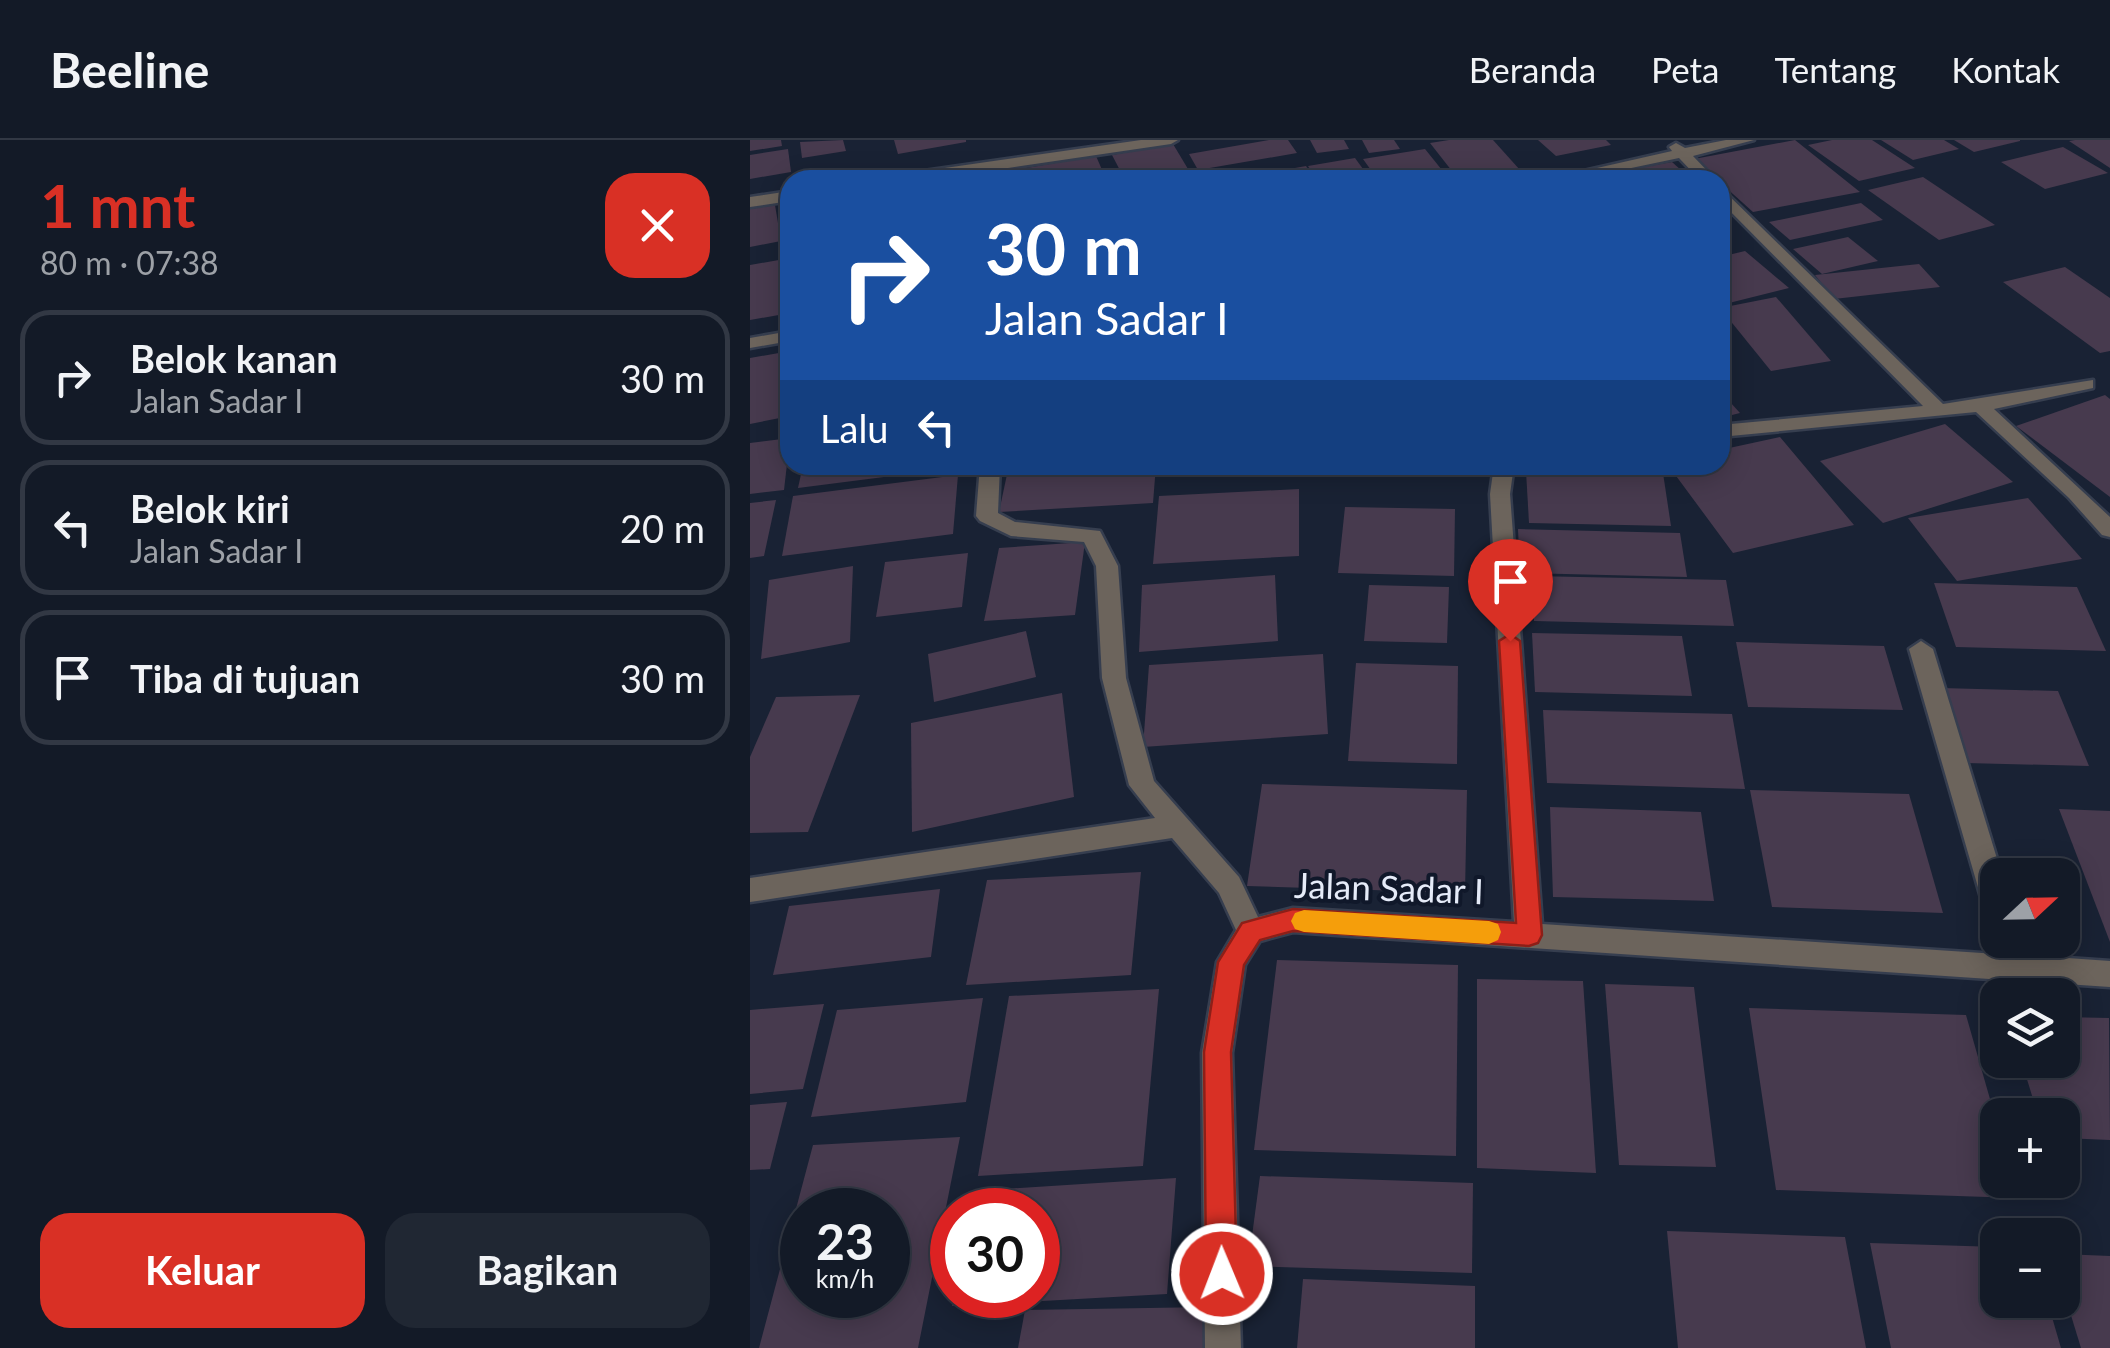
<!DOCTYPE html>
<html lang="id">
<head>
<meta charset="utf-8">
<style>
	:root { --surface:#131a27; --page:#202733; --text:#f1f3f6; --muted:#9da1a7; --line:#323844; --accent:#d93025 }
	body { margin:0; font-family:Lato,sans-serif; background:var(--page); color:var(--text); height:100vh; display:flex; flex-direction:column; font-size:38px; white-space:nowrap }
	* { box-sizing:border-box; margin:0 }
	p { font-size:32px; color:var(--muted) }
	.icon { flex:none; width:55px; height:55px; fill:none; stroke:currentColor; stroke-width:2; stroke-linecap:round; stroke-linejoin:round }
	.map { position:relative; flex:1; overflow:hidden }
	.details { display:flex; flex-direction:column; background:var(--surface); width:750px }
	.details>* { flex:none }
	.banner { position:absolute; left:30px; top:30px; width:950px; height:305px; border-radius:30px; box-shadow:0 5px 25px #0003,0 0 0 2px var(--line); background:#1a4fa0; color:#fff; overflow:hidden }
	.needle { width:65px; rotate:68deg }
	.fabs { position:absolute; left:1230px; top:718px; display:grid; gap:20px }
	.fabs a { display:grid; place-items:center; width:100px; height:100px; border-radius:20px; background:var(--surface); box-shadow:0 5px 25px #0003,0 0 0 2px var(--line); font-size:50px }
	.speed { position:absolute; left:30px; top:1048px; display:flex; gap:20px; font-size:50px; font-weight:700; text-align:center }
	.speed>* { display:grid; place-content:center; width:130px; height:130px; border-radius:50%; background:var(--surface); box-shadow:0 5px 25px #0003,0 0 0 2px var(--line); line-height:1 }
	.speed small { font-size:25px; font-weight:400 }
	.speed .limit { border:15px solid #d22; background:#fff; color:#111 }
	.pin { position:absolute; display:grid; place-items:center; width:85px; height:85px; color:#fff; margin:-102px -42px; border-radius:50% 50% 50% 0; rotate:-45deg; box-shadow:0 0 10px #0007 }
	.pin .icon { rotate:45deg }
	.me { position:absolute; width:110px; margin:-55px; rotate:359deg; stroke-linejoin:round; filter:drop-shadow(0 0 8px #0008) }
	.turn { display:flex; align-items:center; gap:35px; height:210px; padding:0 40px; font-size:45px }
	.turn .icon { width:130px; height:130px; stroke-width:2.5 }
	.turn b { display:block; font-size:70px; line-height:85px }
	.then { display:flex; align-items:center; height:95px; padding:0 40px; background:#0003; gap:20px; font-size:38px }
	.round { display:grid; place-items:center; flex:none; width:105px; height:105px; border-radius:30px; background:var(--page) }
	.headline { display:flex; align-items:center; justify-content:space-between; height:170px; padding:0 40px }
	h1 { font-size:60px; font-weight:700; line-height:75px; color:var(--accent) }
	.button { display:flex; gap:20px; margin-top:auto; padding:20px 40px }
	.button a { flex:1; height:115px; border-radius:30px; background:var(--accent); color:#fff; font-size:40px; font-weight:700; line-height:115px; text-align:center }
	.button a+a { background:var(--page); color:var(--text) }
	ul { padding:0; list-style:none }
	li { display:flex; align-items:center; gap:30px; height:135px; margin:0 20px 15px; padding:0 20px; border:5px solid var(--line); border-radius:30px }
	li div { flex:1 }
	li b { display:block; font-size:38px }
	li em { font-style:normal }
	header { display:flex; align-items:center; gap:60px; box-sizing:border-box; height:140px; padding:0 50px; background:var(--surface); border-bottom:2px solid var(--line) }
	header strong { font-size:48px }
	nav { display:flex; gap:55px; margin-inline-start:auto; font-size:35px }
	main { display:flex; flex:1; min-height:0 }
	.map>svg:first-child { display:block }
	.building { fill:#473a4e; fill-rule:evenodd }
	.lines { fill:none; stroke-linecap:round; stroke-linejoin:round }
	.minor-casing { stroke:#363e4f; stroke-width:5 }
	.minor { fill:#6c645c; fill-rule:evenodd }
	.route { fill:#d93025; stroke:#8d1f18; stroke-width:2.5 }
	.slow { fill:#f59e0b }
	.labels { text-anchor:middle; stroke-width:8; stroke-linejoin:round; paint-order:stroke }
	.near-street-label { font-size:35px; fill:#e5ebf8; stroke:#10182a }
</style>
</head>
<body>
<header>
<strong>Beeline</strong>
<nav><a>Beranda</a><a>Peta</a><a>Tentang</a><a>Kontak</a></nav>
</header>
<main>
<section class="details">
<div class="headline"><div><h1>1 mnt</h1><p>80 m · 07:38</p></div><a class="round" style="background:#d93025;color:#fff"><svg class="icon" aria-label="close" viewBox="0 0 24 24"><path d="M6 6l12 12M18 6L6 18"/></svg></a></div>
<ul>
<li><svg class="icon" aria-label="right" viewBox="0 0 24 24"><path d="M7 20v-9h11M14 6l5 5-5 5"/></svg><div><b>Belok kanan</b><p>Jalan Sadar I</p></div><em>30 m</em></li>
<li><svg class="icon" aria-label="left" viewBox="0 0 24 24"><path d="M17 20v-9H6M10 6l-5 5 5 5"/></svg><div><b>Belok kiri</b><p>Jalan Sadar I</p></div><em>20 m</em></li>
<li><svg class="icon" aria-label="arrive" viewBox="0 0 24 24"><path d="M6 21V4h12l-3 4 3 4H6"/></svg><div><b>Tiba di tujuan</b></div><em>30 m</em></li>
</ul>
<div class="button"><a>Keluar</a><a>Bagikan</a></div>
</section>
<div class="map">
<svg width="1360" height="1208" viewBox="0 0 1360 1208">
	<rect width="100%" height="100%" fill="#192234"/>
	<g class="building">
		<path d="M 0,0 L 31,0 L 32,6 L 0,11 Z"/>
		<path d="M 93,0 L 96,11 L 52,18 L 50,2 Z"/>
		<path d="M 144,0 L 216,0 L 216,2 L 148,14 Z"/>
		<path d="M 519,0 L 538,0 L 547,13 L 448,30 L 439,14 Z"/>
		<path d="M 560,0 L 594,0 L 599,9 L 567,13 Z"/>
		<path d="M 612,0 L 644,0 L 650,9 L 619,13 Z"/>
		<path d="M 699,0 L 743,0 L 770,30 L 709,40 L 680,3 Z"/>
		<path d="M 788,0 L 856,0 L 861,5 L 806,16 Z"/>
		<path d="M 1045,0 L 1110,52 L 1003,72 L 944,19 Z"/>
		<path d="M 1082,0 L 1122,0 L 1165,28 L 1109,41 L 1058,5 Z"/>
		<path d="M 1131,0 L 1194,0 L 1209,9 L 1163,20 Z"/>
		<path d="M 1204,0 L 1270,0 L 1270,1 L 1224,12 Z"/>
		<path d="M 1325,0 L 1360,0 L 1360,28 L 1319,1 Z"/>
		<path d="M 423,4 L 444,39 L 375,40 L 362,15 Z"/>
		<path d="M 1313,7 L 1358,33 L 1295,49 L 1251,22 Z"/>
		<path d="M 38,9 L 41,32 L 0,39 L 0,15 Z"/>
		<path d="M 675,9 L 700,40 L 628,40 L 613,19 Z"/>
		<path d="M 346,16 L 356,39 L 267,40 L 264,30 Z"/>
		<path d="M 605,18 L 621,40 L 567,40 L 558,26 Z"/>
		<path d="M 922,22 L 942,40 L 901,40 L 888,28 Z"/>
		<path d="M 556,26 L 565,40 L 515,40 L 511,34 Z"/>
		<path d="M 1173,37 L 1245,85 L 1189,100 L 1118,50 Z"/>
		<path d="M 1111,63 L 1133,80 L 1040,100 L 1019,82 Z"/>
		<path d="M 25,65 L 31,101 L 0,107 L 0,69 Z"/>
		<path d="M 1098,97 L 1128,121 L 1072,134 L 1043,109 Z"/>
		<path d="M 995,111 L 1039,148 L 975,164 L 970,159 L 970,117 Z"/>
		<path d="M 40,118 L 40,173 L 0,180 L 0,125 Z"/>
		<path d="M 1169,124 L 1190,147 L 1084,159 L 1065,135 Z"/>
		<path d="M 1315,127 L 1360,158 L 1360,211 L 1350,213 L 1253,142 Z"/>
		<path d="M 1026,157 L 1081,221 L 1021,231 L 970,168 Z"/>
		<path d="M 40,211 L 40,276 L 0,284 L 0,218 Z"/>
		<path d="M 970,251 L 990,273 L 970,278 Z"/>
		<path d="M 1355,255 L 1360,259 L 1360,357 L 1266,286 Z"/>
		<path d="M 1195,284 L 1263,342 L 1133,383 L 1070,321 Z"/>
		<path d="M 1030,297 L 1104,385 L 983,413 L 918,325 L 970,325 L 970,310 Z"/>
		<path d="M 40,298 L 34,350 L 0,354 L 0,303 Z"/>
		<path d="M 53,325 L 135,325 L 134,337 L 48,348 Z"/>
		<path d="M 259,325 L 406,325 L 403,363 L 249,372 Z"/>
		<path d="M 419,325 L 551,325 L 551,331 L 418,337 Z"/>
		<path d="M 776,331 L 913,333 L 921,386 L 779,383 Z"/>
		<path d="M 208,335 L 203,394 L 32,416 L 43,356 Z"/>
		<path d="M 549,349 L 549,416 L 403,424 L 409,356 Z"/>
		<path d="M 1278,358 L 1332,419 L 1207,441 L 1158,378 Z"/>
		<path d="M 26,360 L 14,416 L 0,418 L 0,363 Z"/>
		<path d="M 595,367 L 705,369 L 704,436 L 588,433 Z"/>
		<path d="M 768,389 L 930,393 L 937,437 L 770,433 Z"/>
		<path d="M 335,402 L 325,475 L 234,481 L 249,408 Z"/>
		<path d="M 218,413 L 212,467 L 126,477 L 135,422 Z"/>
		<path d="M 103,426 L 100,502 L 11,519 L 19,440 Z"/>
		<path d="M 525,435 L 528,501 L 389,512 L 392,445 Z"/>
		<path d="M 782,436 L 976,440 L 984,486 L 784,481 Z"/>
		<path d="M 1184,443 L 1327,447 L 1356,511 L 1206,507 Z"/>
		<path d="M 619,445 L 699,447 L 697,503 L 614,501 Z"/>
		<path d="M 276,491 L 286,537 L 184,562 L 178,514 Z"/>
		<path d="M 782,493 L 932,496 L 942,556 L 785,552 Z"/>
		<path d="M 986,502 L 1134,506 L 1153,570 L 998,567 Z"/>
		<path d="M 573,514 L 578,594 L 393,607 L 399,525 Z"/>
		<path d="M 606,523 L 708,526 L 707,624 L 598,621 Z"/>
		<path d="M 1191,548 L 1308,551 L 1339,626 L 1216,623 Z"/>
		<path d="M 312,553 L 324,657 L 162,692 L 161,583 Z"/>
		<path d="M 110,555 L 58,692 L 0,693 L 0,617 L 26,557 Z"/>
		<path d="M 793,570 L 982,574 L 995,649 L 797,643 Z"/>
		<path d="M 512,644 L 717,650 L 715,753 L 497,746 Z"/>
		<path d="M 1000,650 L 1159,654 L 1193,773 L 1022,767 Z"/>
		<path d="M 800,667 L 951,672 L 964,761 L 803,757 Z"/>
		<path d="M 1309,669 L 1360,671 L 1360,802 Z"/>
		<path d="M 391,732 L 381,835 L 216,845 L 237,740 Z"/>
		<path d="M 190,749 L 181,817 L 23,835 L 39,766 Z"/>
		<path d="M 527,820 L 708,825 L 706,1016 L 504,1010 Z"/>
		<path d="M 727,839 L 833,841 L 846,1033 L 727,1028 Z"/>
		<path d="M 855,844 L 944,847 L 966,1027 L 869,1025 Z"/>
		<path d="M 409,849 L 393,1026 L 228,1036 L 259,856 Z"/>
		<path d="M 233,858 L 216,962 L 61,977 L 87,870 Z"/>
		<path d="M 74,864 L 53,949 L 0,954 L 0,870 Z"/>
		<path d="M 999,868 L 1216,875 L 1248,987 L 1248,1040 L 1262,1040 L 1267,1058 L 1026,1050 Z"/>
		<path d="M 1312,877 L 1359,878 L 1360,1000 L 1312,998 L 1312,975 L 1288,975 L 1271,920 L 1312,920 Z"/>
		<path d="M 37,962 L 20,1029 L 0,1030 L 0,965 Z"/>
		<path d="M 210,997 L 168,1208 L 9,1208 L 63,1005 ZM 52,1070 L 138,1070 L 138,1155 L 52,1155 Z"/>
		<path d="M 510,1036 L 723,1043 L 722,1133 L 498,1126 Z"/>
		<path d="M 426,1038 L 417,1154 L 202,1166 L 204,1155 L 288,1155 L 288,1070 L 220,1070 L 223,1051 Z"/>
		<path d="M 917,1091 L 1095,1097 L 1116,1208 L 928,1208 Z"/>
		<path d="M 1120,1103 L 1248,1107 L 1248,1160 L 1297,1160 L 1311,1208 L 1141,1208 Z"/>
		<path d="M 1312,1114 L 1360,1116 L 1360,1208 L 1331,1208 L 1312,1146 Z"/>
		<path d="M 553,1139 L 725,1146 L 725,1208 L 547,1208 Z"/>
		<path d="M 459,1167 L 456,1208 L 268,1208 L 275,1170 Z"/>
	</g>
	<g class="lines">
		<g class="minor-casing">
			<g id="minor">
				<path d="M 391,0 L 428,0 L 421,4 L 177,40 L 138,40 L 146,35 Z"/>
				<path d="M 976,0 L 1004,0 L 943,16 L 966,40 L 950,40 L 929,18 L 824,40 L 794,40 L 922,11 L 919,7 L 926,3 L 935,8 Z"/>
				<path d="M 970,47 L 1193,264 L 1343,240 L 1343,248 L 1244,269 L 1360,377 L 1360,397 L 1352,395 L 1319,358 L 1226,272 L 970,297 L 970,285 L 1173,266 L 970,61 Z"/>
				<path d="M 40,51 L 40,61 L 0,67 L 0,57 Z"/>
				<path d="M 40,191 L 40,201 L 0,208 L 0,198 Z"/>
				<path d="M 230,325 L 250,325 L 248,373 L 265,382 L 350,391 L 368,426 L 376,538 L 404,641 L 489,737 L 508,777 L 543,768 L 764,782 L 740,354 L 744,325 L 764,325 L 760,354 L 792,784 L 1247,814 L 1243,800 L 1248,791 L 1248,800 L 1271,800 L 1276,815 L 1360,821 L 1360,847 L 543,792 L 510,801 L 495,825 L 482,913 L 491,1208 L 455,1208 L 452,913 L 467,822 L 486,790 L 469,753 L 422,698 L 0,762 L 0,738 L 405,678 L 379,645 L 352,538 L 346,426 L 334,402 L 261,396 L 230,381 L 226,376 Z"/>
				<path d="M 1171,501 L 1183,509 L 1252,735 L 1248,735 L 1248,780 L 1238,777 L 1234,768 L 1159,509 Z"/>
			</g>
		</g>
		<use href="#minor" class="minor"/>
	</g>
	<path class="route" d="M 760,494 L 770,501 L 792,795 L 788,803 L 779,806 L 543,791 L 510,800 L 494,825 L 481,912 L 487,1134 L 483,1145 L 472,1150 L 461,1145 L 456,1134 L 454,912 L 468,822 L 492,783 L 543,769 L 766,783 L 749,501 Z"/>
	<path class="slow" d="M 554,770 L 739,781 L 748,784 L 751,792 L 748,800 L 739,804 L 554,792 L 545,789 L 541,781 L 545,773 Z"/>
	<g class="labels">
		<g class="near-street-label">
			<text transform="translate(639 749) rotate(2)" y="12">Jalan Sadar I</text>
		</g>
	</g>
</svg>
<div class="fabs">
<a><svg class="needle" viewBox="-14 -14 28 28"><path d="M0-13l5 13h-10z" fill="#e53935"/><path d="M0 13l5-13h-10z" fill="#9da1a7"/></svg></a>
<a><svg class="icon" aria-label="layers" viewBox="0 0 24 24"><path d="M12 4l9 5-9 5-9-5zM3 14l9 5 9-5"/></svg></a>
<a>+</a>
<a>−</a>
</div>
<div class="speed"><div>23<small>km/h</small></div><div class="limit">30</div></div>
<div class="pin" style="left:760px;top:501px;background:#d93025"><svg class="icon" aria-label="arrive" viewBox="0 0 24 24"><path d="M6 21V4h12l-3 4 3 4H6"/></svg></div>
<svg class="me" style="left:472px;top:1134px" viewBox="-20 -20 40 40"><circle r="17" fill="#d93025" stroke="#fff" stroke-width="3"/><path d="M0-11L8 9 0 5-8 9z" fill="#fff"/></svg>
<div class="banner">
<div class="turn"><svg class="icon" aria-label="right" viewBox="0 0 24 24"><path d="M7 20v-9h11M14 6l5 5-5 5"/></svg><div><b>30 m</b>Jalan Sadar I</div></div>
<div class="then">Lalu<svg class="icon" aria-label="left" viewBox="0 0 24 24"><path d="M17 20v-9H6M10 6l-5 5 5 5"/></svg></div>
</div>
</div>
</main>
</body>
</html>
